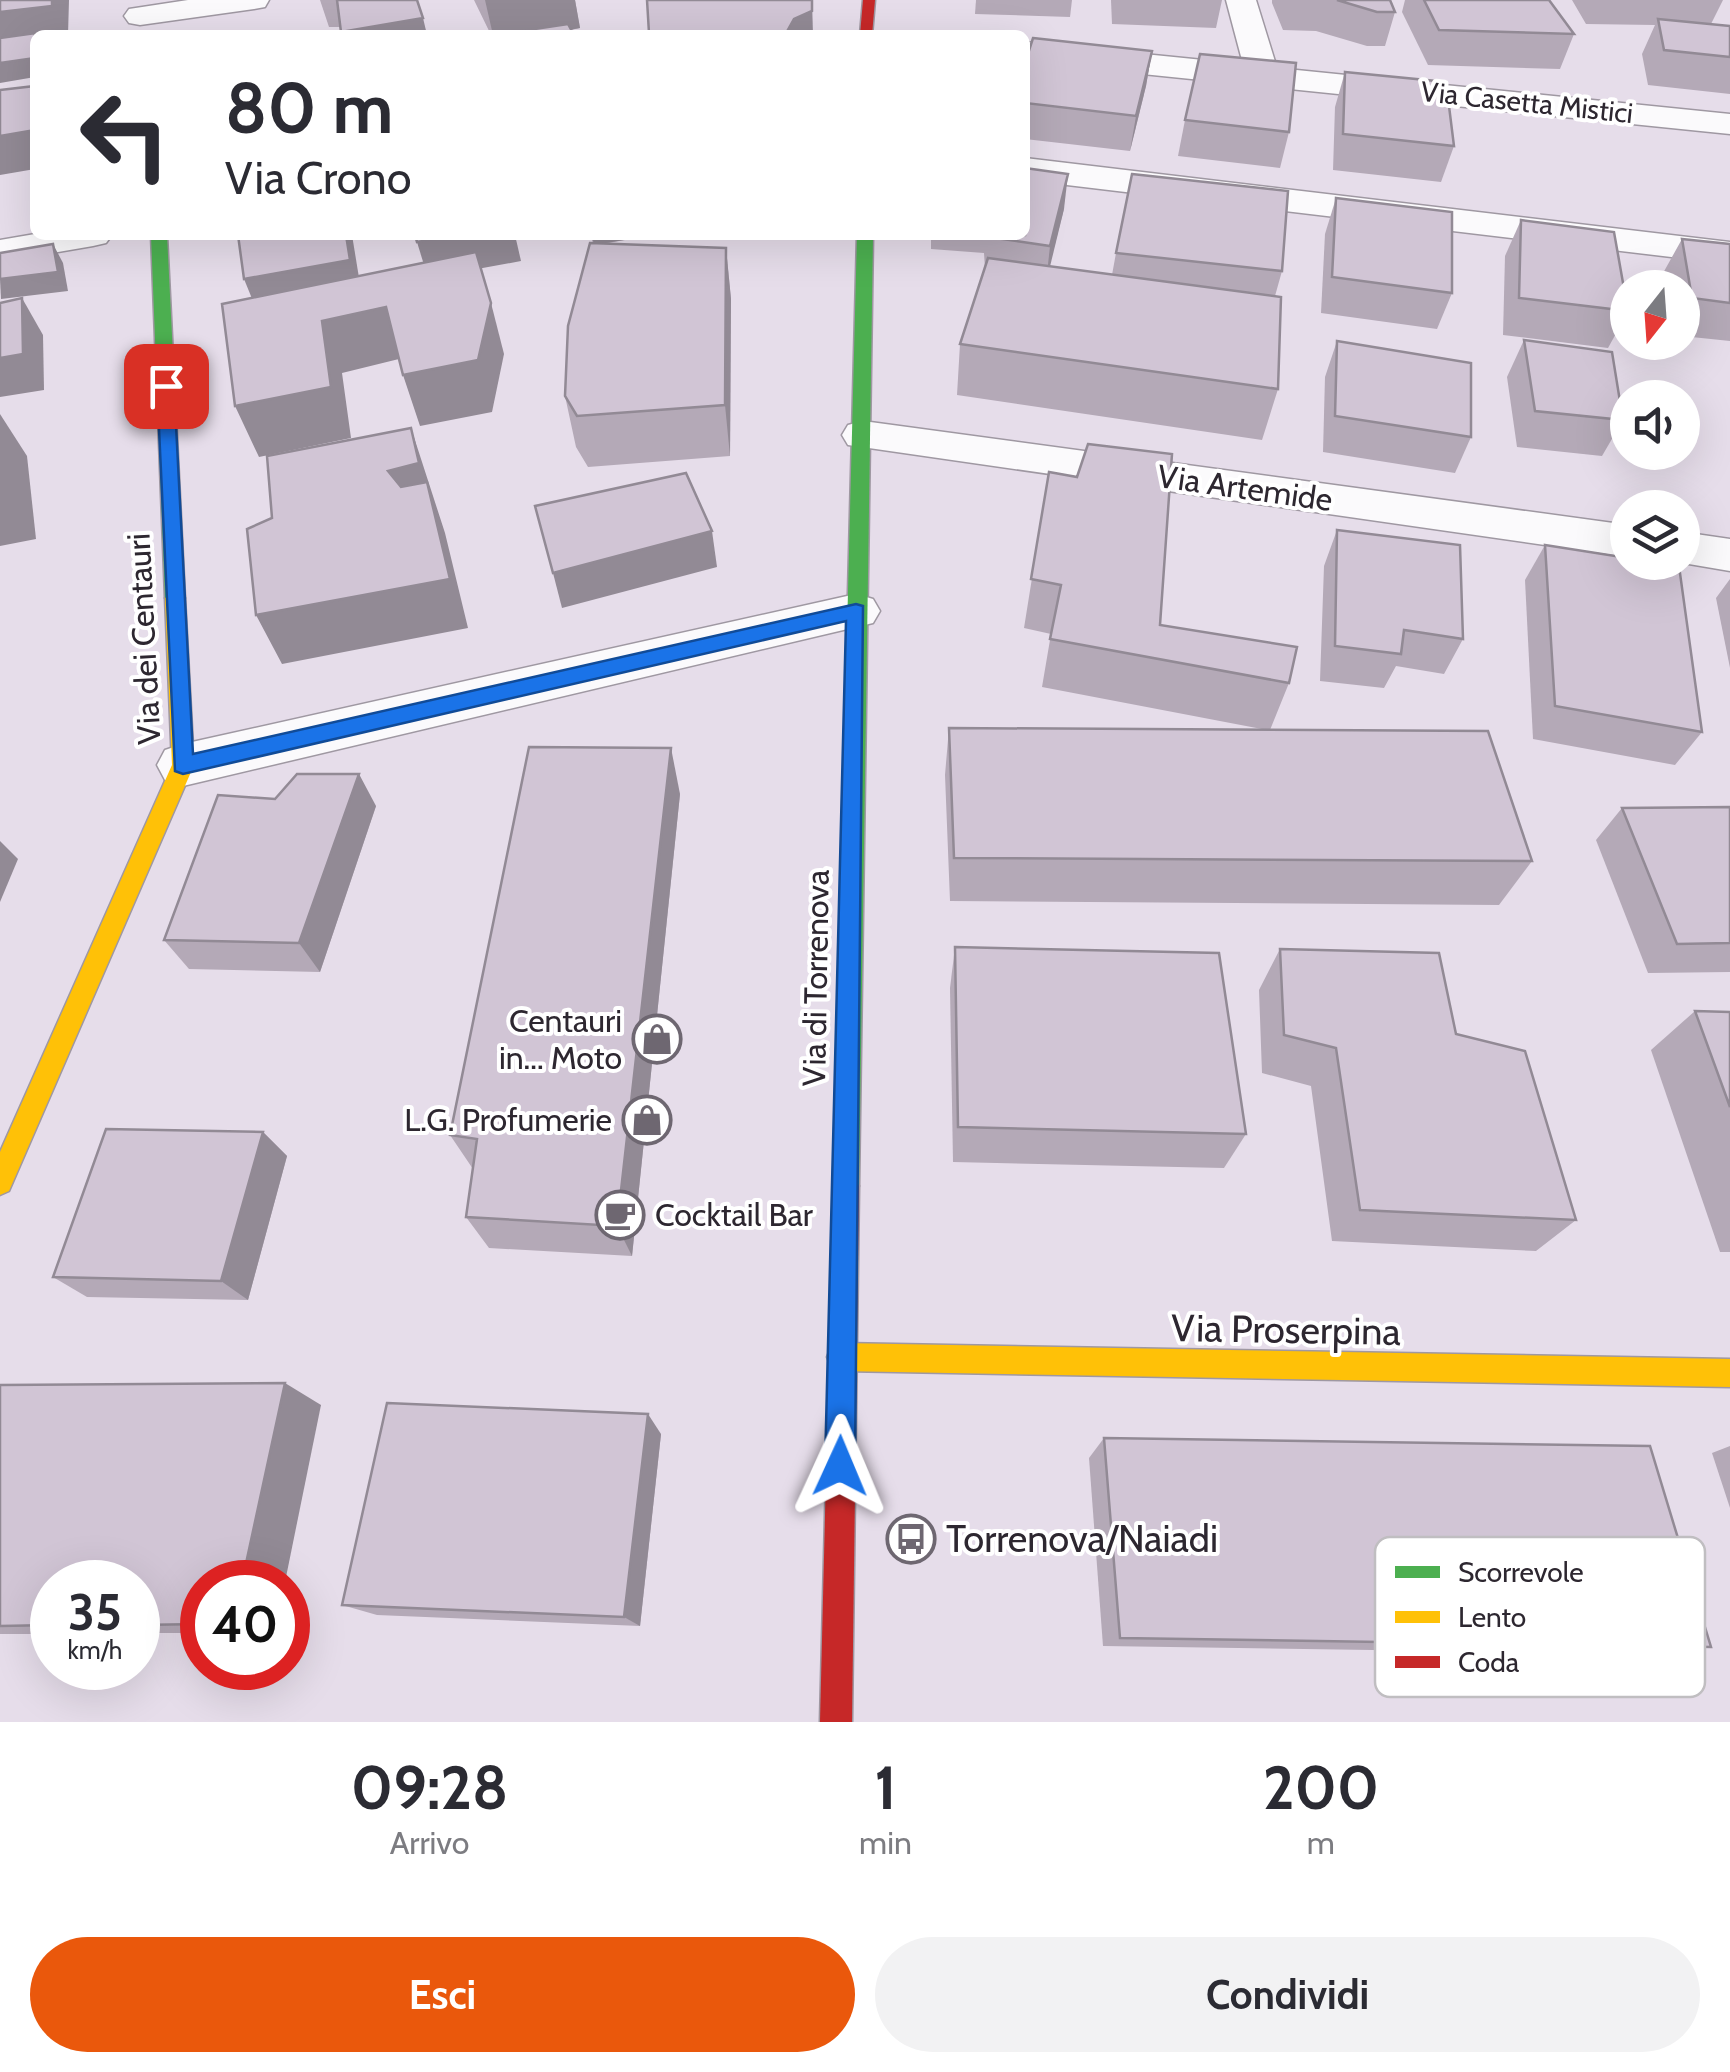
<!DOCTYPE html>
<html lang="it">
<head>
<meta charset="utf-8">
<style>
	:root { --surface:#fff; --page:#f2f2f3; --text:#2b2b33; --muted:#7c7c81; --accent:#ea580c }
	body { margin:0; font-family:Cabin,sans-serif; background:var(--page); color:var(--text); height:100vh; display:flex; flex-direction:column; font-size:38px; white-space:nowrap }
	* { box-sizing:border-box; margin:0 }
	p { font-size:32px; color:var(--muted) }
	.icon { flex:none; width:55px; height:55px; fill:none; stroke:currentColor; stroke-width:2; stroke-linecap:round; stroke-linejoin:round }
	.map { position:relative; height:1722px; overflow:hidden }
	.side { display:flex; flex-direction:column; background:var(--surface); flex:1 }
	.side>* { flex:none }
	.hud { position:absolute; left:30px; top:30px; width:1000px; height:210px; border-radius:15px; box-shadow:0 10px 40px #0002; background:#fff; color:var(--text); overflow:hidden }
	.needle { width:65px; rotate:197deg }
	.controls { position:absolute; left:1610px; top:270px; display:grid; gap:20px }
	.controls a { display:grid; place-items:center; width:90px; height:90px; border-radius:50%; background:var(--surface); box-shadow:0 10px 40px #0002; font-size:50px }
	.speed { position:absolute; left:30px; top:1560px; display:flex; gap:20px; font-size:50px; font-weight:700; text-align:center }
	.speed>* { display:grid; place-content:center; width:130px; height:130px; border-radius:50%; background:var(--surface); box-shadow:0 10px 40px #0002; line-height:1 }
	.speed small { font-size:25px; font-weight:400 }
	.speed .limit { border:15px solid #d22; background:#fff; color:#111 }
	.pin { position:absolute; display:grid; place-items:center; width:85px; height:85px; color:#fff; margin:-42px; border-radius:20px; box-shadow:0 5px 15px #0006 }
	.me { position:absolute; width:110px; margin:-55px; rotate:1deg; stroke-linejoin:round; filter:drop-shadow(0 0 8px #0008) }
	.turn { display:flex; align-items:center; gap:35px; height:210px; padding:0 30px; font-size:45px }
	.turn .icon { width:130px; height:130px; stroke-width:2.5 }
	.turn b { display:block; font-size:70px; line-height:85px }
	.eta { display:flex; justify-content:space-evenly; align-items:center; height:170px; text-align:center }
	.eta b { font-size:60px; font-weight:700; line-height:70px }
	.button { display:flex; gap:20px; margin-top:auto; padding:20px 30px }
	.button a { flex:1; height:115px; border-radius:60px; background:var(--accent); color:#fff; font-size:40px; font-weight:700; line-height:115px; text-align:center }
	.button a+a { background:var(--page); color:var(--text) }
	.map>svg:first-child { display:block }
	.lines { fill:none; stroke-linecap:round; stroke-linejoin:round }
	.street-casing { stroke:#9f98a2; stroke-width:3 }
	.fast-casing { stroke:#9f98a2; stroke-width:3 }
	.slow-casing { stroke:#9f98a2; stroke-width:3 }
	.jam-casing { stroke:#9f98a2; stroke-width:3 }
	.street { fill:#fbfafc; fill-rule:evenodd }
	.fast { fill:#4caf50; fill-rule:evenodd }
	.slow { fill:#ffc107; fill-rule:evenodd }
	.jam { fill:#c62828; fill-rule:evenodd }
	.wall { fill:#b4a9b7 }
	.shaded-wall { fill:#928a95 }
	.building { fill:#d1c5d5; stroke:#928a95; stroke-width:2.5 }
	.route { fill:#1a73e8; stroke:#114b97; stroke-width:2.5 }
	.labels { text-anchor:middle; stroke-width:8; stroke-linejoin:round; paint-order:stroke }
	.far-street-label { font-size:28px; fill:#2d2730; stroke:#fff }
	.street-label { font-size:32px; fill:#2d2730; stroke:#fff }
	.poi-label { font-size:32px; fill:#2d2730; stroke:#fff; text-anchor:end }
	.near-street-label { font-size:38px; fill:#2d2730; stroke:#fff }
	.near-poi-label { font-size:38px; fill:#2d2730; stroke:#fff; text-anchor:start }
	.key { fill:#fff; stroke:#c0bec1; stroke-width:2.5 }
	.key-label { font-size:28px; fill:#2d2730 }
</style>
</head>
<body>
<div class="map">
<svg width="1730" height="1722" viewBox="0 0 1730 1722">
	<rect width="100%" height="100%" fill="#e6ddea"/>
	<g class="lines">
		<g class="street-casing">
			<g id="street">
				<path d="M 188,0 L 269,0 L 265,7 L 254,9 L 140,25 L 129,23 L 124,16 L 129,9 Z"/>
				<path d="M 1226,0 L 1256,0 L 1277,68 L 1730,114 L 1730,134 L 1025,62 L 1025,42 L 1243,64 Z"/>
				<path d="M 1025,158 L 1730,242 L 1730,264 L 1025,180 Z"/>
				<path d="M 35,234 L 35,235 L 112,235 L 106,243 L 93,246 L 0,262 L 0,240 Z"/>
				<path d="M 863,421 L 1628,525 L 1628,557 L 848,445 L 842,435 L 848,425 Z"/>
				<path d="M 1682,532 L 1730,539 L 1730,571 L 1677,562 L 1682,562 Z"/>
				<path d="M 856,594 L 873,599 L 880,611 L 873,623 L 183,786 L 165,780 L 157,765 L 165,750 L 183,744 Z"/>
			</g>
		</g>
		<g class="fast-casing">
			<g id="fast">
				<path d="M 151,235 L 167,235 L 185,598 L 175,605 L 165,598 Z"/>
				<path d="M 857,235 L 873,235 L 859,1186 L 855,1195 L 846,1199 L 837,1195 L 833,1186 Z"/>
			</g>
		</g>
		<g class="slow-casing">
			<g id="slow">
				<path d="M 175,591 L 185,598 L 194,765 L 9,1191 L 0,1195 L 0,1152 L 172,765 L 165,598 Z"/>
				<path d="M 841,1343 L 1730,1359 L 1730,1387 L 841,1371 L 831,1367 L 827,1357 L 831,1347 Z"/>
			</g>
		</g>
		<g class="jam-casing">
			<g id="jam">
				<path d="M 863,0 L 875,0 L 872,35 L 860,35 Z"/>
				<path d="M 846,1173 L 855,1177 L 859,1186 L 852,1722 L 820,1722 L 833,1186 L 837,1177 Z"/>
			</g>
		</g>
		<use href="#street" class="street"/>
		<use href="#fast" class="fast"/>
		<use href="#slow" class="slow"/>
		<use href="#jam" class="jam"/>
	</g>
	<g class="wall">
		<path d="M 320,0 L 417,0 L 427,35 L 342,35 L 340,27 L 329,27 Z"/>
		<path d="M 474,0 L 575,0 L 580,28 L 571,30 L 574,35 L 491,35 Z"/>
		<path d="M 976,0 L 1072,0 L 1070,17 L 975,14 Z"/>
		<path d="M 1111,0 L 1222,0 L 1216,28 L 1112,24 Z"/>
		<path d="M 1272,0 L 1390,0 L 1395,12 L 1385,46 L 1367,46 L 1316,31 L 1283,30 L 1272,3 Z"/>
		<path d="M 1405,0 L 1549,0 L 1574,34 L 1560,69 L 1428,65 L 1402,12 Z"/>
		<path d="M 1572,0 L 1723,0 L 1711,24 L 1730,26 L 1730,94 L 1648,85 L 1642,54 L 1655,25 L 1586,24 Z"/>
		<path d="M 1152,51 L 1146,86 L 1130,151 L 1025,139 L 1025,63 Z"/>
		<path d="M 1345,72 L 1454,146 L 1441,182 L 1333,170 L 1335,107 Z"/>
		<path d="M 1185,120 L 1289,132 L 1280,168 L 1178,156 Z"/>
		<path d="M 1336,198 L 1452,293 L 1437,329 L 1321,313 L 1325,234 Z"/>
		<path d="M 1064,209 L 1049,267 L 1112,275 L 1116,253 L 1282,271 L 1275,296 L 1278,389 L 1262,440 L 957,395 L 960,344 L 985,268 L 984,253 L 931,249 L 931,235 L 1025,235 Z"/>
		<path d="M 1521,220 L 1628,312 L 1608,348 L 1503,335 L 1505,256 Z"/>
		<path d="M 590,235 L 654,235 L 602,244 L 726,248 L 731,299 L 730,456 L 588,467 L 576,447 L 565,396 L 593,243 Z"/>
		<path d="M 1682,239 L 1730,244 L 1730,341 L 1682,336 L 1682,288 L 1664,288 L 1662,275 Z"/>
		<path d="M 1524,340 L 1623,420 L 1602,456 L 1517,447 L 1507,377 Z"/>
		<path d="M 1337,341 L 1471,437 L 1455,473 L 1323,452 L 1325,377 Z"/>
		<path d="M 1049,472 L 1160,625 L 1289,683 L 1270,730 L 1532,861 L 1499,905 L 950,901 L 945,775 L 949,728 L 1267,730 L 1042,687 L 1051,634 L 1024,628 Z"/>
		<path d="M 1337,530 L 1463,639 L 1444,674 L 1396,666 L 1384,688 L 1320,681 L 1324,566 Z"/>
		<path d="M 1545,545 L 1702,732 L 1675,765 L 1533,739 L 1525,580 Z"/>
		<path d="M 1730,579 L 1730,668 L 1716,598 Z"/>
		<path d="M 680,794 L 632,1256 L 489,1248 L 466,1217 L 473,1169 L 450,1135 Z"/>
		<path d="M 275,799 L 376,806 L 320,972 L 189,969 L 164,940 Z"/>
		<path d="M 1730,807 L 1730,972 L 1648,973 L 1596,840 L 1622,808 Z"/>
		<path d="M 955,947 L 1246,1134 L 1224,1168 L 953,1162 L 950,988 Z"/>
		<path d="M 1280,949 L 1456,1034 L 1576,1220 L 1536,1251 L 1332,1241 L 1311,1086 L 1262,1073 L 1259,990 Z"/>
		<path d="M 1695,1011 L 1730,1012 L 1730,1252 L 1720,1252 L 1651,1050 Z"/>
		<path d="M 263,1132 L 287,1156 L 248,1300 L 87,1297 L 53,1277 Z"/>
		<path d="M 0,1385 L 321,1405 L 202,1582 L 202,1633 L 138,1633 L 138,1582 L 52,1582 L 52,1634 L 0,1634 Z"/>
		<path d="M 661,1434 L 640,1626 L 377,1615 L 342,1605 Z"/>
		<path d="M 1104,1438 L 1711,1647 L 1653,1654 L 1103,1646 L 1089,1458 Z"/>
		<path d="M 1730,1446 L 1730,1508 L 1712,1453 Z"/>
	</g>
	<g class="shaded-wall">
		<path d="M 52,0 L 69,0 L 68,35 L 35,35 L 0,49 L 0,12 Z"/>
		<path d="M 485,0 L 575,0 L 580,28 L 540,35 L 493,35 Z"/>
		<path d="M 812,0 L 813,35 L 785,35 L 794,19 Z"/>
		<path d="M 423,18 L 427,35 L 342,35 L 341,32 Z"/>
		<path d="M 1152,51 L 1146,86 L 1130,151 L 1136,116 Z"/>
		<path d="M 35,58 L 35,77 L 0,83 L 0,63 Z"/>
		<path d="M 35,130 L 35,169 L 0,175 L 0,136 Z"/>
		<path d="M 1068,174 L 1064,209 L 1046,283 L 1050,246 Z"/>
		<path d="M 346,235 L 352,235 L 362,296 L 259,316 L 244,279 Z"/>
		<path d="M 457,235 L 515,235 L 521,261 L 428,278 L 417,242 Z"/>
		<path d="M 592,235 L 654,235 L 594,245 Z"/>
		<path d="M 53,244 L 63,263 L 68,291 L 1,299 L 0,279 Z"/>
		<path d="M 726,248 L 731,299 L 730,456 L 725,405 Z"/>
		<path d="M 22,298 L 43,335 L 44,390 L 0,397 L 0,358 Z"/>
		<path d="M 491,303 L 504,354 L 492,412 L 420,426 L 403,375 Z"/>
		<path d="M 386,307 L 403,358 L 342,373 L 351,438 L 259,457 L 235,406 L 322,321 Z"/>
		<path d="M 0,414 L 27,456 L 36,539 L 0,546 Z"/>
		<path d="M 411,428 L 445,533 L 468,628 L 282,664 L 256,615 L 388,471 Z"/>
		<path d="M 712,531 L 717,567 L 562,608 L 553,573 Z"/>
		<path d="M 671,748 L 680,794 L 632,1256 L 617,1226 Z"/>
		<path d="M 359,774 L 376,806 L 320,972 L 299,943 Z"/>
		<path d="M 0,841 L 18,859 L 0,902 Z"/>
		<path d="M 263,1132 L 287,1156 L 248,1300 L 221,1281 Z"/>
		<path d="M 285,1383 L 321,1405 L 285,1582 L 242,1582 Z"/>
		<path d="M 648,1414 L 661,1434 L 640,1626 L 624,1617 Z"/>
	</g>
	<g class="building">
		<path d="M 0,0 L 52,0 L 52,6 L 0,12 Z"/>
		<path d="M 337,0 L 417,0 L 423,18 L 341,32 Z"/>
		<path d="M 647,0 L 812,0 L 812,11 L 794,19 L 785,35 L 651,35 L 649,33 Z"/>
		<path d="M 1337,0 L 1390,0 L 1395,12 L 1377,12 Z"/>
		<path d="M 1424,0 L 1549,0 L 1574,34 L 1439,30 Z"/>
		<path d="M 1658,19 L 1730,26 L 1730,57 L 1664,50 Z"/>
		<path d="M 568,24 L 574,35 L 502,34 Z"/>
		<path d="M 50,31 L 49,35 L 35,35 L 35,58 L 0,63 L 0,38 Z"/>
		<path d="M 1033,38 L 1152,51 L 1136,116 L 1025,103 L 1025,63 Z"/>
		<path d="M 1200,54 L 1296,63 L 1289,132 L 1185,120 Z"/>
		<path d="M 1345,72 L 1446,82 L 1454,146 L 1343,134 Z"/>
		<path d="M 35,86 L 35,130 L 0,136 L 0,90 Z"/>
		<path d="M 1025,168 L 1068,174 L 1050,246 L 988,237 L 988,235 L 1025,235 Z"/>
		<path d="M 1132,174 L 1288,191 L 1282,271 L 1116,253 Z"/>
		<path d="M 1336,198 L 1452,212 L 1452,293 L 1332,277 Z"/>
		<path d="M 1521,220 L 1614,232 L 1628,311 L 1519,298 Z"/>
		<path d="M 238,235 L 346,235 L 350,260 L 244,279 Z"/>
		<path d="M 415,235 L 457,235 L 417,242 Z"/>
		<path d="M 1682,239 L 1730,244 L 1730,303 L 1692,298 Z"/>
		<path d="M 590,243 L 726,248 L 725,405 L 577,416 L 565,396 L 568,326 Z"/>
		<path d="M 53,244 L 58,272 L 0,279 L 0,253 Z"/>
		<path d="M 476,252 L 491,303 L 478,360 L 403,375 L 386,307 L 322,321 L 331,387 L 235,406 L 222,304 Z"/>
		<path d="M 988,258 L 1281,297 L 1278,389 L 960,344 Z"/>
		<path d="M 22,298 L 23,354 L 0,358 L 0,303 Z"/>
		<path d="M 1524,340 L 1612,352 L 1623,420 L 1535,411 Z"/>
		<path d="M 1337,341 L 1471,363 L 1471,437 L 1335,416 Z"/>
		<path d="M 411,428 L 419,463 L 388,471 L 401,487 L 427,482 L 450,579 L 256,615 L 247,529 L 272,518 L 267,456 Z"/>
		<path d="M 1088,444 L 1172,454 L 1160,625 L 1297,647 L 1289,683 L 1050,639 L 1061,585 L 1031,579 L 1049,472 L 1077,477 Z"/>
		<path d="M 686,473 L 712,531 L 553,573 L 535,506 Z"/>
		<path d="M 1337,530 L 1460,545 L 1463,639 L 1404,630 L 1401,654 L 1335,646 Z"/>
		<path d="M 1545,545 L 1628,558 L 1628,562 L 1656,562 L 1679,566 L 1702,732 L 1555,706 Z"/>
		<path d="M 949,728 L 1488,731 L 1532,861 L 954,858 Z"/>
		<path d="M 529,747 L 671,748 L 617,1226 L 466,1217 L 477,1139 L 450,1135 Z"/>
		<path d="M 297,774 L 359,774 L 299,943 L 164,940 L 218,795 L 275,799 Z"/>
		<path d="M 1730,807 L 1730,943 L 1677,944 L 1622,808 Z"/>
		<path d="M 955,947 L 1219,953 L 1246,1134 L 958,1127 Z"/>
		<path d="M 1280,949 L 1439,953 L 1456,1034 L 1525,1051 L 1576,1220 L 1360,1210 L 1336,1048 L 1284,1035 Z"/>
		<path d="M 1695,1011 L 1730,1012 L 1730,1107 Z"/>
		<path d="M 106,1129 L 263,1132 L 221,1281 L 53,1277 Z"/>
		<path d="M 285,1383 L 242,1582 L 202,1582 L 202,1624 L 138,1625 L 138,1582 L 52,1582 L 52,1625 L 0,1626 L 0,1385 Z"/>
		<path d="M 387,1403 L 648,1414 L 624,1617 L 342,1605 Z"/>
		<path d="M 1104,1438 L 1650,1446 L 1711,1647 L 1120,1638 Z"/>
	</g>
	<path class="route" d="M 166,381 L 174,386 L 193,754 L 856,604 L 863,606 L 855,1466 L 850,1477 L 840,1481 L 829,1477 L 825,1466 L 846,621 L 183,774 L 175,771 L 157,386 Z"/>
	<defs>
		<g id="shop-ring" transform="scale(2.5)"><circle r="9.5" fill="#fff" stroke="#6e6771" stroke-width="1.5"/><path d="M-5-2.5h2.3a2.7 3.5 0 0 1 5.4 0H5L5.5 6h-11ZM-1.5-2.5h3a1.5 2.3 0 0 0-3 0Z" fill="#6e6771"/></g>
		<g id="cafe-ring" transform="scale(2.5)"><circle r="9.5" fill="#fff" stroke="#6e6771" stroke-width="1.5"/><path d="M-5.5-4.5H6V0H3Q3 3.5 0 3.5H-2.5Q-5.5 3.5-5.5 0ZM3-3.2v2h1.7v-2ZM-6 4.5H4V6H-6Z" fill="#6e6771"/></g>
		<g id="bus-ring" transform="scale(2.5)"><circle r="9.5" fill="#fff" stroke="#6e6771" stroke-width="1.5"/><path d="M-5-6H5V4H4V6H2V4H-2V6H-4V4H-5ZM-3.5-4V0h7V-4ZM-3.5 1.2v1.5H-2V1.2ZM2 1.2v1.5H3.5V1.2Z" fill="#6e6771"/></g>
	</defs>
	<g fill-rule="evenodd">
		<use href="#shop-ring" x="657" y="1039"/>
		<use href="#shop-ring" x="647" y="1120"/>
		<use href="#cafe-ring" x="620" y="1215"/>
		<use href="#bus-ring" x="911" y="1539"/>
	</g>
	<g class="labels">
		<g class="far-street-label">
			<text transform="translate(1527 102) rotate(6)" y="10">Via Casetta Mistici</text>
		</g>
		<g class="street-label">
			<text transform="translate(1245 488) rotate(8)" y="11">Via Artemide</text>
			<text transform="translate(144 639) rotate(-93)" y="11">Via dei Centauri</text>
			<text transform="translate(816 978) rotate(-89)" y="11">Via di Torrenova</text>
		</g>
		<g class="poi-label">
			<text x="622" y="1032">Centauri<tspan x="622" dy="37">in... Moto</tspan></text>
			<text x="612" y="1131">L.G. Profumerie</text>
			<text x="655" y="1226" text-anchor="start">Cocktail Bar</text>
		</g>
		<g class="near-street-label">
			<text transform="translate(1286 1330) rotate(1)" y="13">Via Proserpina</text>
		</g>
		<g class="near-poi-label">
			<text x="946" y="1552">Torrenova/Naiadi</text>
		</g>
	</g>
	<rect x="1375" y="1537" width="330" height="160" rx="15" class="key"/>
	<rect x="1395" y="1566" width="45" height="12" fill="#4caf50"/>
	<rect x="1395" y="1611" width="45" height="12" fill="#ffc107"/>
	<rect x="1395" y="1656" width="45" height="12" fill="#c62828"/>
	<g class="key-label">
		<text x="1458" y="1582">Scorrevole</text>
		<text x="1458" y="1627">Lento</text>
		<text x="1458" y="1672">Coda</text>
	</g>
</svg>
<div class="controls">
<a><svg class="needle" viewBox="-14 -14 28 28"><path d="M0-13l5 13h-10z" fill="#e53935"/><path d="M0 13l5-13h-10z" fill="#7c7c81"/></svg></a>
<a><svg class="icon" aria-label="sound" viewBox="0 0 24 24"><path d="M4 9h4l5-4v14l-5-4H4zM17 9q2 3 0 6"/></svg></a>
<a><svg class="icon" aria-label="layers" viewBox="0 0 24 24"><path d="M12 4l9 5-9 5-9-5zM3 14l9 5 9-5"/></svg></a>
</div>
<div class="speed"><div>35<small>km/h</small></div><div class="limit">40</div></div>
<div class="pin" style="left:166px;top:386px;background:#d93025"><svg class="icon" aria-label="arrive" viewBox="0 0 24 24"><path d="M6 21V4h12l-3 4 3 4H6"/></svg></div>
<svg class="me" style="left:840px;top:1466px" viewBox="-20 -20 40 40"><path d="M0-17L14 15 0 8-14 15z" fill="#1a73e8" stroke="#fff" stroke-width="4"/></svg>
<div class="hud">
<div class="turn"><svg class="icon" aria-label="left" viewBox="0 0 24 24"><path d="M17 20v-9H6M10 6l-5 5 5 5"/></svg><div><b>80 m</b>Via Crono</div></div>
</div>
</div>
<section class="side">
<div class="eta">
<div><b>09:28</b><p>Arrivo</p></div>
<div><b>1</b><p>min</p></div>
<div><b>200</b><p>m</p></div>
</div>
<div class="button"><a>Esci</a><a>Condividi</a></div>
</section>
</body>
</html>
